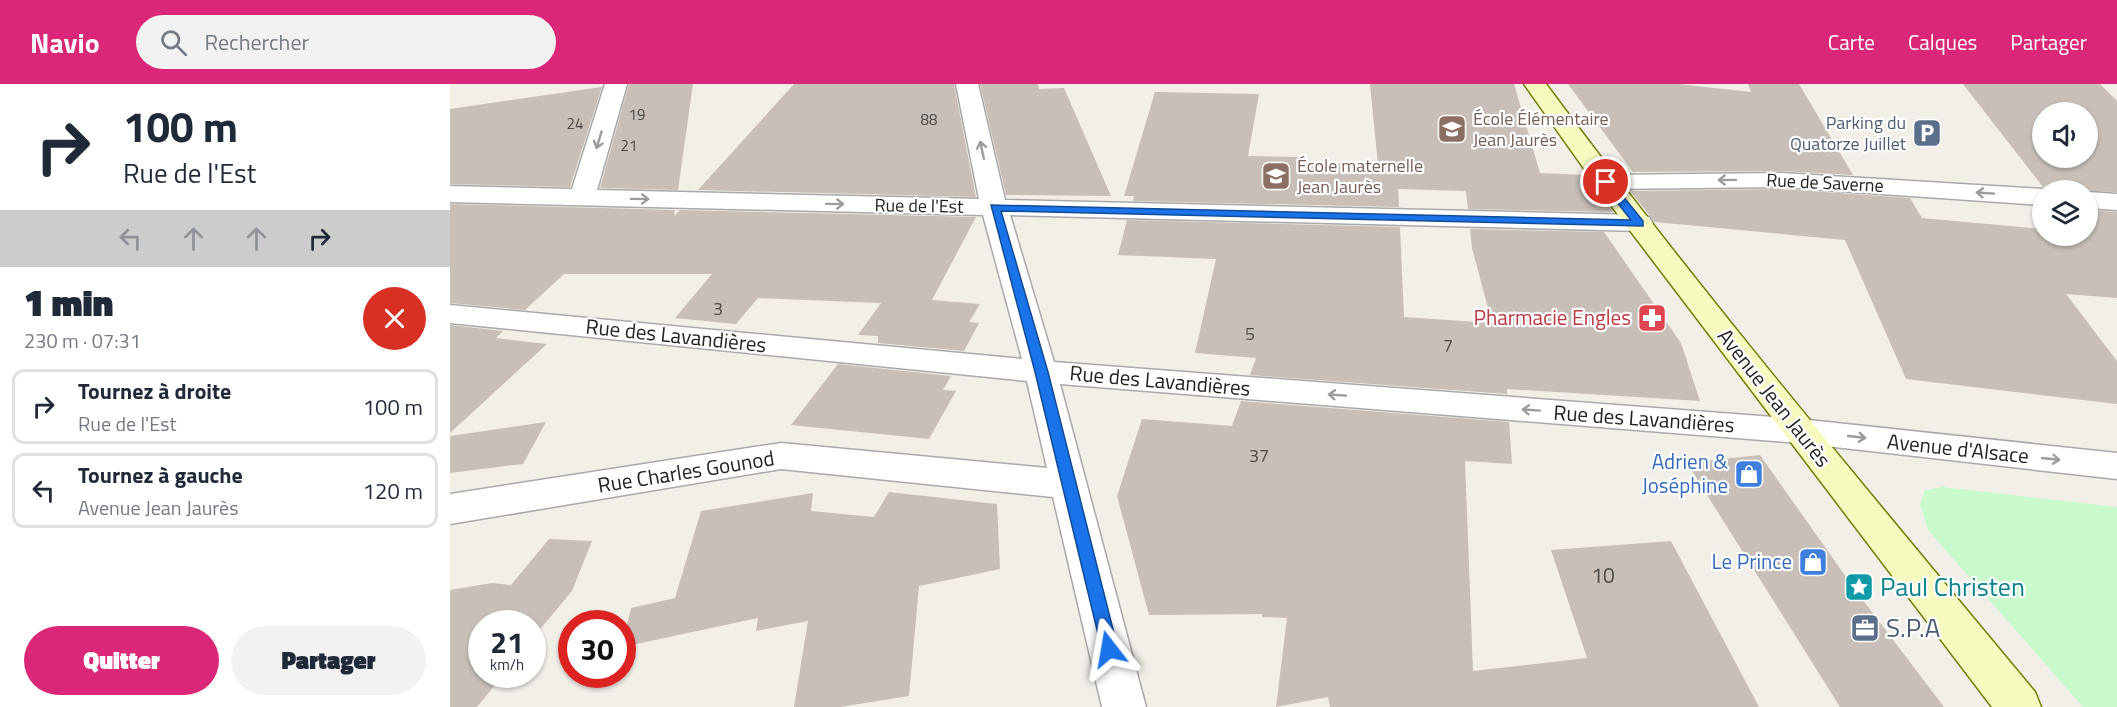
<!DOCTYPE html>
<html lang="fr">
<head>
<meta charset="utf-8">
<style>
	:root { --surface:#fff; --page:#f2f2f3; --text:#1f2937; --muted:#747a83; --line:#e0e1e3; --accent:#db2777 }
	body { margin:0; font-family:"Titillium Web",sans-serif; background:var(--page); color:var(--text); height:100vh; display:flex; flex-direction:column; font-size:22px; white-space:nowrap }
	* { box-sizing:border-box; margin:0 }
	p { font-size:20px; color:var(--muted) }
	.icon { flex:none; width:33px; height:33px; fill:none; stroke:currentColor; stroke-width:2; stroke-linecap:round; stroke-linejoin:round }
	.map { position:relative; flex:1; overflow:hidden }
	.drawer { display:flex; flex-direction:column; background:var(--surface); width:450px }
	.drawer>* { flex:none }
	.banner { background:#fff; color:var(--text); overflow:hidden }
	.buttons { position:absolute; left:1582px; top:18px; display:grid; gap:12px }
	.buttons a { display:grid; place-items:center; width:66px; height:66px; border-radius:50%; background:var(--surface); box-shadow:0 2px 4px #0004; font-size:30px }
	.speed { position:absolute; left:18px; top:526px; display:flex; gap:12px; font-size:30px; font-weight:700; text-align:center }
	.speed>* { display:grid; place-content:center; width:78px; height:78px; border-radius:50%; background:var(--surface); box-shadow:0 2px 4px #0004; line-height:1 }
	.speed small { font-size:15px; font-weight:400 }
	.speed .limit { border:9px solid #d22; background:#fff; color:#111 }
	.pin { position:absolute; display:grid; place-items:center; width:51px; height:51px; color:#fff; margin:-26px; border:3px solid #fff; border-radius:50%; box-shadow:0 2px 6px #0007 }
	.me { position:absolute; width:66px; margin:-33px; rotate:346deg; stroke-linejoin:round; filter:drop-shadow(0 0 4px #0008) }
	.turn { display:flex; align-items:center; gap:21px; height:126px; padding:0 24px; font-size:27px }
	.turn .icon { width:78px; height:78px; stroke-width:2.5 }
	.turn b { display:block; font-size:42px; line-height:51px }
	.lanes { display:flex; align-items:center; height:57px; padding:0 24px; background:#0003; justify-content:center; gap:30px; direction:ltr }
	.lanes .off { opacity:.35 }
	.round { display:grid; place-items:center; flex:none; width:63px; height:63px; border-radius:32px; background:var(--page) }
	.head { display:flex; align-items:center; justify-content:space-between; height:102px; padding:0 24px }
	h1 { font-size:36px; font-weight:800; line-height:45px }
	.button { display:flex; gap:12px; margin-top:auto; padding:12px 24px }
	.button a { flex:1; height:69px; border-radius:36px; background:var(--accent); color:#fff; font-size:24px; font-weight:800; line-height:69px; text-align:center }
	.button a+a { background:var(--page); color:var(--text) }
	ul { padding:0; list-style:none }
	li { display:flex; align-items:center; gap:18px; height:75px; margin:0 12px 9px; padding:0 12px; border:3px solid var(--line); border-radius:12px }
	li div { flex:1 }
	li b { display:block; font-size:22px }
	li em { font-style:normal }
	header { display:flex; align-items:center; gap:36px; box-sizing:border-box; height:84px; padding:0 30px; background:var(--accent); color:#fff }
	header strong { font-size:28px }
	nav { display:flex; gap:33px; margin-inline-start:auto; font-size:21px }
	.search { width:420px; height:54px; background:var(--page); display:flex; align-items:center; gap:15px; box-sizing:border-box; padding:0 21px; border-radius:33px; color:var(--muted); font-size:22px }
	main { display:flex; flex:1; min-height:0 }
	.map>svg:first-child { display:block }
	.park { fill:#c8facc }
	.building { fill:#c7bfb8; fill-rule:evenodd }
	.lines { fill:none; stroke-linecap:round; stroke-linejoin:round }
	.minor-casing { stroke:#a9a9a9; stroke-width:3 }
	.secondary-casing { stroke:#707d05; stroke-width:3 }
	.minor { fill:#fff; fill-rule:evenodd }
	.secondary { fill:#f7fabf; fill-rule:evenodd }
	.oneway { stroke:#9c9c9c }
	.route { fill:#1a73e8; stroke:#114b97; stroke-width:1.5 }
	.labels { text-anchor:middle; stroke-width:4.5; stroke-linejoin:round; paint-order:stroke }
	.far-number-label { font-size:15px; fill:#4b4948 }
	.far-education-label { font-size:18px; fill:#785e54; stroke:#fff; text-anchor:start }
	.far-service-label { font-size:18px; fill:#4e5e75; stroke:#fff; text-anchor:end }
	.far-street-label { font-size:18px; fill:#222; stroke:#fff }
	.number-label { font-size:18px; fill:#4b4948 }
	.health-label { font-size:21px; fill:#be3a42; stroke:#fff; text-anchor:end }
	.street-label { font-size:21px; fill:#222; stroke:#fff }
	.shop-label { font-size:21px; fill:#366cbe; stroke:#fff; text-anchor:end }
	.near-number-label { font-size:21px; fill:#4b4948 }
	.near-culture-label { font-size:26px; fill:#0d838f; stroke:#fff; text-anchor:start }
	.near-service-label { font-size:26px; fill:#4e5e75; stroke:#fff; text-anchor:start }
</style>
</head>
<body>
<header>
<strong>Navio</strong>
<div class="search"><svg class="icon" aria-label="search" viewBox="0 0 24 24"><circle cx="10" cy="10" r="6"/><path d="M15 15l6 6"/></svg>Rechercher</div>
<nav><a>Carte</a><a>Calques</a><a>Partager</a></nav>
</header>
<main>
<section class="drawer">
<div class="banner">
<div class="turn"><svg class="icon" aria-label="right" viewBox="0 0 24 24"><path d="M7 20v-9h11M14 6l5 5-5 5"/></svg><div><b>100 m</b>Rue de l'Est</div></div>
<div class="lanes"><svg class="icon off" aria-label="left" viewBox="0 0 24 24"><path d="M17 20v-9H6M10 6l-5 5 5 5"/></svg><svg class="icon off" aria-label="ahead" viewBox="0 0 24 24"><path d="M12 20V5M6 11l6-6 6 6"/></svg><svg class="icon off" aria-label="ahead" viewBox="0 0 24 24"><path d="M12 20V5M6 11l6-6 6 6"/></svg><svg class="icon" aria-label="right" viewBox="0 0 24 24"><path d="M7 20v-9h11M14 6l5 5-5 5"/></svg></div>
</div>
<div class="head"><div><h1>1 min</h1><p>230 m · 07:31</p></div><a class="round" style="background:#d93025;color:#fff"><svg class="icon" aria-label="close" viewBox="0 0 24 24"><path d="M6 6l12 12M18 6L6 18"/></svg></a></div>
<ul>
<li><svg class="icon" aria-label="right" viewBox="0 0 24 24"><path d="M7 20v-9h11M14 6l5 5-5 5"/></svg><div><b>Tournez à droite</b><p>Rue de l'Est</p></div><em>100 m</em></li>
<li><svg class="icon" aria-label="left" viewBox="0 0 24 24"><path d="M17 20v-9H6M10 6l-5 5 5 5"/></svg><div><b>Tournez à gauche</b><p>Avenue Jean Jaurès</p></div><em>120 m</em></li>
</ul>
<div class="button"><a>Quitter</a><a>Partager</a></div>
</section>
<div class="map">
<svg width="1667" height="623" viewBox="0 0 1667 623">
	<rect width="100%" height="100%" fill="#f2efe9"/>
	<path class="park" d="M 1493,403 L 1667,423 L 1667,623 L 1633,623 L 1478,446 L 1470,421 L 1475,406 Z"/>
	<g class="building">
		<path d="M 179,0 L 243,0 L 228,106 L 150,104 Z"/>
		<path d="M 344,0 L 504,0 L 526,113 L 248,106 Z"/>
		<path d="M 530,0 L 588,0 L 589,5 L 614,4 L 661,112 L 556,111 Z"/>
		<path d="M 920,0 L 1064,0 L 1090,89 L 1136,91 L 1163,128 L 1018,125 L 1016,107 L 948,105 L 949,123 L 683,117 L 684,112 L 674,112 L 705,8 L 809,10 L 798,72 L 848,73 L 848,78 L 928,81 Z"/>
		<path d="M 1118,0 L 1228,0 L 1301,8 L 1298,0 L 1349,0 L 1403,91 L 1331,87 L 1183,88 Z"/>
		<path d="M 1513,0 L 1650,0 L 1667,17 L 1667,108 L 1600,106 L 1593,103 ZM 1593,28 L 1638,28 L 1638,74 L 1593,74 Z"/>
		<path d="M 152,3 L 120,103 L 0,100 L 0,25 Z"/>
		<path d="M 1331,105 L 1460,114 L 1472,134 L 1593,145 L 1593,152 L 1638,152 L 1638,126 L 1667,128 L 1667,214 L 1616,210 L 1667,277 L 1667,320 L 1456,295 L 1395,156 L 1205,138 L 1180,107 Z"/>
		<path d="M 0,120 L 225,126 L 224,132 L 230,126 L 526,133 L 482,216 L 530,220 L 519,238 L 529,239 L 514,267 L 428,259 L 428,252 L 408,251 L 431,219 L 308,214 L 286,240 L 225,234 L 262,190 L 114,190 L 75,226 L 0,219 Z"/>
		<path d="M 677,136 L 950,143 L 954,233 L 1042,239 L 1022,164 L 1020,145 L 1154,148 L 1231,259 L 1250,317 L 1057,305 L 1057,310 L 800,291 L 806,274 L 745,269 L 766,175 L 668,171 Z"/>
		<path d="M 0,241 L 53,247 L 46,254 L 97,260 L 0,349 Z"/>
		<path d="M 388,280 L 501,292 L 493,306 L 506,307 L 479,355 L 341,341 Z"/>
		<path d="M 791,317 L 1059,338 L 1062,380 L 1015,377 L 1023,587 L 1137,574 L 1101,466 L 1221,457 L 1309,623 L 880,623 L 878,613 L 826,623 L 837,534 L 812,533 L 812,530 L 699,531 L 667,412 L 692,335 L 782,342 Z"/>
		<path d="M 96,338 L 73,380 L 0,389 L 0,352 Z"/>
		<path d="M 1310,371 L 1406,507 L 1494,623 L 1390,623 L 1237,379 Z"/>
		<path d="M 439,408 L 547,420 L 550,485 L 469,502 L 459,612 L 390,623 L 344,623 L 358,537 L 306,547 L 308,534 L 172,563 L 181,524 L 225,514 L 251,427 L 363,409 L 361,427 L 424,433 Z"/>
		<path d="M 99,455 L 142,457 L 122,507 L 82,555 L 82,540 L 32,540 L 32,591 L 53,591 L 27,623 L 0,623 L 0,506 L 42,499 L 61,501 Z"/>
	</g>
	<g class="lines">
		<g class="minor-casing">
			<g id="minor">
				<path d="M 155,0 L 177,0 L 147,106 L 529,115 L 506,0 L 528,0 L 555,116 L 1190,131 L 1199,133 L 1203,139 L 1199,145 L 1190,147 L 560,131 L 604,278 L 1349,335 L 1667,369 L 1667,395 L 1349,359 L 610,300 L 696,623 L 652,623 L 603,413 L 331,385 L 0,440 L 0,410 L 331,359 L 597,384 L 577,297 L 0,239 L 0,221 L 572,275 L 533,131 L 0,118 L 0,102 L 122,105 Z"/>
				<path d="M 1331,89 L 1593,105 L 1598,106 L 1593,106 L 1593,121 L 1331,103 L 1156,105 L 1147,103 L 1144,98 L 1147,93 L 1156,91 Z"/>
				<path d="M 1638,108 L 1667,110 L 1667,126 L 1638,124 Z"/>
			</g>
		</g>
		<g class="secondary-casing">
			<path id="secondary" d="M 1074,0 L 1096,0 C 1251,209 1419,408 1585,608 L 1591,623 L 1542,623 L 1147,103 Z"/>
		</g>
		<use href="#minor" class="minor"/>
		<use href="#secondary" class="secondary"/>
	</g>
	<defs><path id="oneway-shaft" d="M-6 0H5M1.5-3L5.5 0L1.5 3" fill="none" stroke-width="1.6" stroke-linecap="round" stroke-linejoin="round" transform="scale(1.5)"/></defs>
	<g class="oneway">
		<use href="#oneway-shaft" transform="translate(149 56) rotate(107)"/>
		<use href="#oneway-shaft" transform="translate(532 66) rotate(-102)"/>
		<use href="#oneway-shaft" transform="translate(1277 96) rotate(179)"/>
		<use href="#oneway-shaft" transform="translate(1535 109) rotate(-176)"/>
		<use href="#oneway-shaft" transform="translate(190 115) rotate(1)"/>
		<use href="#oneway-shaft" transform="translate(385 120) rotate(1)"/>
		<use href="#oneway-shaft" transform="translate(887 311) rotate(-176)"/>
		<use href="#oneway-shaft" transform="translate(1081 326) rotate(-176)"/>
		<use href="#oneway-shaft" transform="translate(1407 353) rotate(6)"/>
		<use href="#oneway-shaft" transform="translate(1601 375) rotate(6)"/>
	</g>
	<path class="route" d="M 1156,95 L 1160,96 L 1193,137 L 1193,142 L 551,127 L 598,288 L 668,565 L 665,571 L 659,573 L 653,571 L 585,288 L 541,121 L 1181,136 L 1151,98 Z"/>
	<defs>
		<g id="school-square" transform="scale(1.5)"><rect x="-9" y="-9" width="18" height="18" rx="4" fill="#8d6e63" stroke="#fff"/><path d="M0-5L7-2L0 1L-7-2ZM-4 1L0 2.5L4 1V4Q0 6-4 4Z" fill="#fff"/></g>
		<g id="parking-square" transform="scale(1.5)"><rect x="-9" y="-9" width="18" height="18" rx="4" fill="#5c6f8a" stroke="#fff"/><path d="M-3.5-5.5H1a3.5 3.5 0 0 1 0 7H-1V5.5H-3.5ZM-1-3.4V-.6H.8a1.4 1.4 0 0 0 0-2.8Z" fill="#fff"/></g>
		<g id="pharmacy-square" transform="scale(1.5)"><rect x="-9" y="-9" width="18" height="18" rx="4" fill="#e0444e" stroke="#fff"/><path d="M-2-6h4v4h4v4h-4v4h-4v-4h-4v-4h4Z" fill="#fff"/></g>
		<g id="shop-square" transform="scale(1.5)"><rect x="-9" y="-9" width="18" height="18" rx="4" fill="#3f7fe0" stroke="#fff"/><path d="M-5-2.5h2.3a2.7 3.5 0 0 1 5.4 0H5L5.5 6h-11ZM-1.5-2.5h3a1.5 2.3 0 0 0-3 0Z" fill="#fff"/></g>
		<g id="sight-square" transform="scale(1.5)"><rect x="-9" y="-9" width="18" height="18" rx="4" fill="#0f9aa8" stroke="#fff"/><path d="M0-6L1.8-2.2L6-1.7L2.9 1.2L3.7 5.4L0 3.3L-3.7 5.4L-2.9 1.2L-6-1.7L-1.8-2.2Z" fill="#fff"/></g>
		<g id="office-square" transform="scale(1.5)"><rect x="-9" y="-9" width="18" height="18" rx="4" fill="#5c6f8a" stroke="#fff"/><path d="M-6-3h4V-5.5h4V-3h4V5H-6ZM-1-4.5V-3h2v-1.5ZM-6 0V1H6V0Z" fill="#fff"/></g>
	</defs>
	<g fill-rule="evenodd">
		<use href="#school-square" x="1002" y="45"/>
		<use href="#parking-square" x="1477" y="49"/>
		<use href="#school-square" x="826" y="92"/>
		<use href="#pharmacy-square" x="1202" y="234"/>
		<use href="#shop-square" x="1299" y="390"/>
		<use href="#shop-square" x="1363" y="478"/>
		<use href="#sight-square" x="1409" y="503"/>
		<use href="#office-square" x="1415" y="544"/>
	</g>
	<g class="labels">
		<g class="far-number-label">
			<text x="187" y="36">19</text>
			<text x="479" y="41">88</text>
			<text x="125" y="45">24</text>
			<text x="179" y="67">21</text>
		</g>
		<g class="far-education-label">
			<text x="1023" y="41">École Élémentaire<tspan x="1023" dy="21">Jean Jaurès</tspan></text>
			<text x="847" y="88">École maternelle<tspan x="847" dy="21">Jean Jaurès</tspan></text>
		</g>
		<g class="far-service-label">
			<text x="1456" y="45">Parking du<tspan x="1456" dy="21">Quatorze Juillet</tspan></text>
		</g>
		<g class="far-street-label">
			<text transform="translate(1375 99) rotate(3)" y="6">Rue de Saverne</text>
			<text transform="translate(469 122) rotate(1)" y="6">Rue de l'Est</text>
		</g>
		<g class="number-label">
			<text x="268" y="231">3</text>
			<text x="800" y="256">5</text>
			<text x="998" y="268">7</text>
			<text x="809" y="378">37</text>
		</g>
		<g class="health-label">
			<text x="1181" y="241">Pharmacie Engles</text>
		</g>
		<g class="street-label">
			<text transform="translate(226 252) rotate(6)" y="7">Rue des Lavandières</text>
			<text transform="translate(710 297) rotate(5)" y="7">Rue des Lavandières</text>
			<text transform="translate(1324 314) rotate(52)" y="7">Avenue Jean Jaurès</text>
			<text transform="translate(1194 335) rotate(4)" y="7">Rue des Lavandières</text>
			<text transform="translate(1508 365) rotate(6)" y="7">Avenue d'Alsace</text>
			<text transform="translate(236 388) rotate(-9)" y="7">Rue Charles Gounod</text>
		</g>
		<g class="shop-label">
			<text x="1278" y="385">Adrien &amp;<tspan x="1278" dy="24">Joséphine</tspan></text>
			<text x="1342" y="485">Le Prince</text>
		</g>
		<g class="near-number-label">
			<text x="1153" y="499">10</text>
		</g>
		<g class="near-culture-label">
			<text x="1430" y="512">Paul Christen</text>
		</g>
		<g class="near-service-label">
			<text x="1436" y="553">S.P.A</text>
		</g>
	</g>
</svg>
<div class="buttons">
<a><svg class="icon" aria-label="sound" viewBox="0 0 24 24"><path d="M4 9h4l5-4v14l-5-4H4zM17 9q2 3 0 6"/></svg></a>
<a><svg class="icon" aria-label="layers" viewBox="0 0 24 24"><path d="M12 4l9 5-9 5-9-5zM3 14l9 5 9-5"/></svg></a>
</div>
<div class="speed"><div>21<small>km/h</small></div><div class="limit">30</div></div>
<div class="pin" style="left:1156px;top:98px;background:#d93025"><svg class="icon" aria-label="arrive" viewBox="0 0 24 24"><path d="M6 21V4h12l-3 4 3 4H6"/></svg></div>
<svg class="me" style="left:659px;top:565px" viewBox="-20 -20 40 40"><path d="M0-17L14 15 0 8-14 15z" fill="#1a73e8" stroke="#fff" stroke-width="4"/></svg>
</div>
</main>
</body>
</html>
